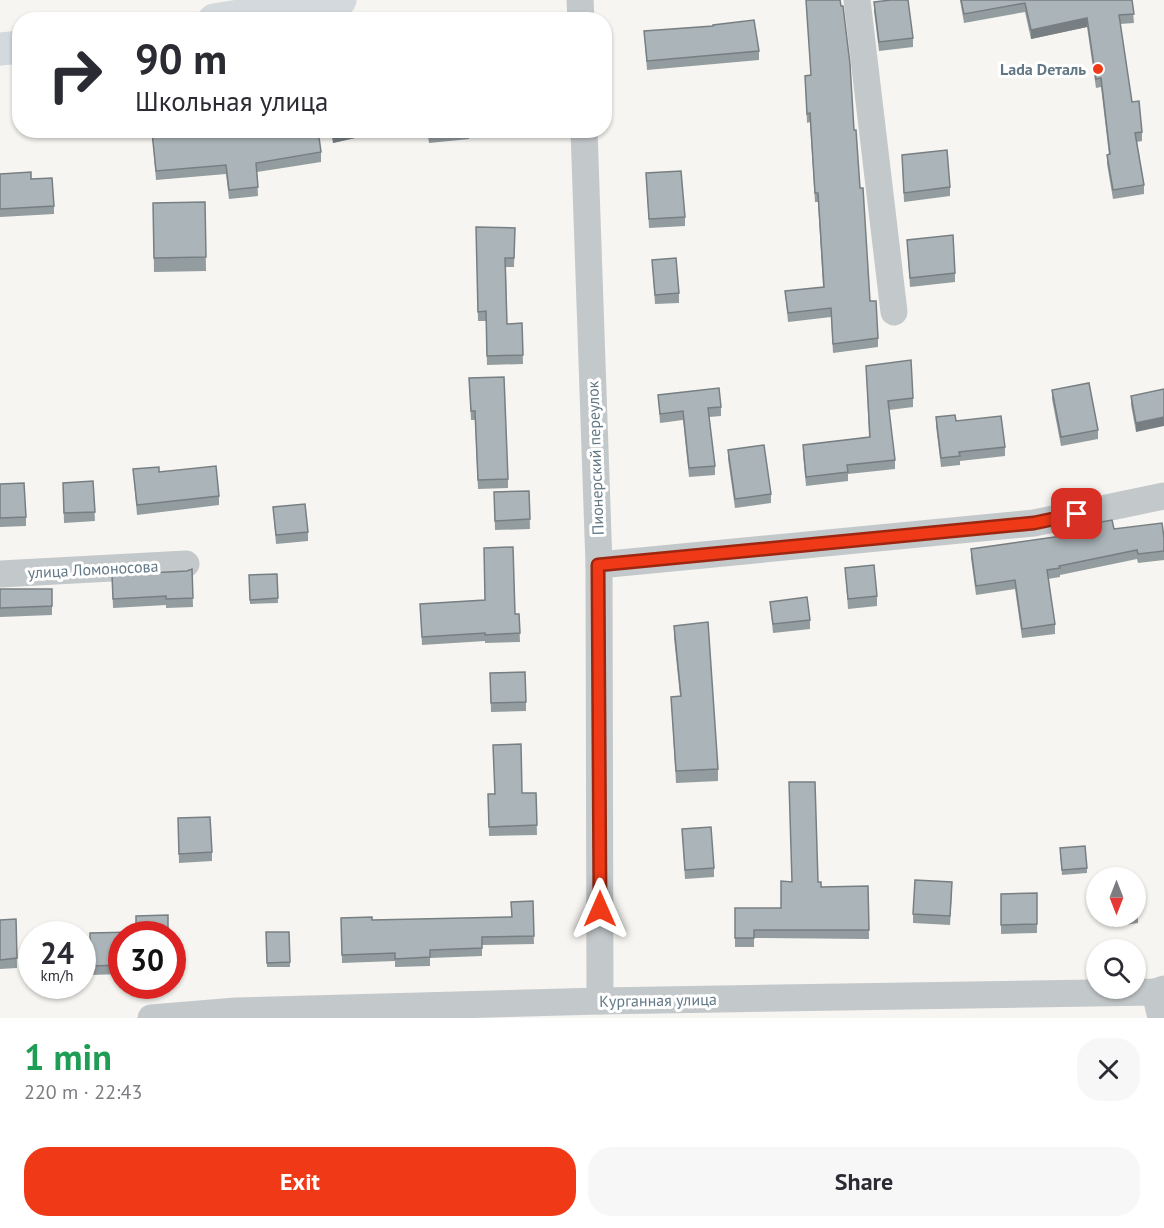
<!DOCTYPE html>
<html lang="en">
<head>
<meta charset="utf-8">
<style>
	:root { --surface:#fff; --page:#f7f7f7; --text:#2b2b33; --muted:#7c7c81; --accent:#f03a17 }
	body { margin:0; font-family:"PT Sans",sans-serif; background:var(--page); color:var(--text); height:100vh; display:flex; flex-direction:column; font-size:22px; white-space:nowrap }
	* { box-sizing:border-box; margin:0 }
	p { font-size:20px; color:var(--muted) }
	.icon { flex:none; width:33px; height:33px; fill:none; stroke:currentColor; stroke-width:2; stroke-linecap:round; stroke-linejoin:round }
	.map { position:relative; height:1018px; overflow:hidden }
	.drawer { display:flex; flex-direction:column; background:var(--surface); flex:1 }
	.drawer>* { flex:none }
	.banner { position:absolute; left:12px; top:12px; width:600px; height:126px; border-radius:24px; box-shadow:0 2px 4px #0004; background:#fff; color:var(--text); overflow:hidden }
	.needle { width:39px; rotate:180deg }
	.buttons { position:absolute; left:1086px; top:867px; display:grid; gap:12px }
	.buttons a { display:grid; place-items:center; width:60px; height:60px; border-radius:50%; background:var(--surface); box-shadow:0 2px 4px #0004; font-size:30px }
	.speed { position:absolute; left:18px; top:921px; display:flex; gap:12px; font-size:30px; font-weight:700; text-align:center }
	.speed>* { display:grid; place-content:center; width:78px; height:78px; border-radius:50%; background:var(--surface); box-shadow:0 2px 4px #0004; line-height:1 }
	.speed small { font-size:15px; font-weight:400 }
	.speed .limit { border:9px solid #d22; background:#fff; color:#111 }
	.pin { position:absolute; display:grid; place-items:center; width:51px; height:51px; color:#fff; margin:-26px; border-radius:12px; box-shadow:0 3px 9px #0006 }
	.me { position:absolute; width:66px; margin:-33px; rotate:0deg; stroke-linejoin:round; filter:drop-shadow(0 0 4px #0008) }
	.turn { display:flex; align-items:center; gap:21px; height:126px; padding:0 24px; font-size:27px }
	.turn .icon { width:78px; height:78px; stroke-width:2.5 }
	.turn b { display:block; font-size:42px; line-height:51px }
	.round { display:grid; place-items:center; flex:none; width:63px; height:63px; border-radius:24px; background:var(--page) }
	.summary { display:flex; align-items:center; justify-content:space-between; height:102px; padding:0 24px }
	h1 { font-size:36px; font-weight:600; line-height:45px; color:#1e9e55 }
	.cta { display:flex; gap:12px; margin-top:auto; padding:12px 24px }
	.cta a { flex:1; height:69px; border-radius:24px; background:var(--accent); color:#fff; font-size:24px; font-weight:600; line-height:69px; text-align:center }
	.cta a+a { background:var(--page); color:var(--text) }
	.map>svg:first-child { display:block }
	.lines { fill:none; stroke-linecap:round; stroke-linejoin:round }
	.minor { stroke:#c3c8ca; stroke-width:27 }
	.major { stroke:#d3d9dd; stroke-width:33 }
	.wall { fill:#939c9f }
	.shaded-wall { fill:#787f82 }
	.building { fill:#abb5b9; stroke:#787f82; stroke-width:1.5 }
	.route-casing { stroke:#9c260f; stroke-width:15 }
	.route { stroke:#f03a17; stroke-width:10 }
	.poi-dot { fill:#f03a17; stroke:#fff; stroke-width:2 }
	.labels { text-anchor:middle; stroke-width:6; stroke-linejoin:round; paint-order:stroke }
	.poi-label { font-size:16px; font-weight:bold; fill:#627885; stroke:#fff; text-anchor:end }
	.street-label { font-size:16px; fill:#627885; stroke:#fff }
</style>
</head>
<body>
<div class="map">
<svg width="1164" height="1018" viewBox="0 0 1164 1018">
	<rect width="100%" height="100%" fill="#f6f5f1"/>
	<g class="lines">
		<g class="minor">
			<path d="M 580,0 L 581,20"/>
			<path d="M 857,0 L 894,312"/>
			<path d="M 584,130 L 599,565 L 600,1001"/>
			<path d="M 599,565 L 1034,523 L 1164,496"/>
			<path d="M 0,574 L 186,564"/>
			<path d="M 1155,992 L 1161,1018"/>
			<path d="M 151,1018 L 236,1011 L 600,1001 L 1155,992 L 1164,989"/>
		</g>
		<g class="major">
			<path d="M 214,20 L 340,0"/>
			<path d="M 0,49 L 20,47"/>
		</g>
	</g>
	<g class="wall">
		<path d="M 806,0 L 854,130 L 860,188 L 870,301 L 878,338 L 878,347 L 833,353 L 831,317 L 788,322 L 785,291 L 823,287 L 818,202 L 815,202 L 810,122 L 807,123 L 805,76 L 811,75 Z"/>
		<path d="M 960,0 L 1132,0 L 1134,23 L 1120,24 L 1132,102 L 1142,132 L 1142,141 L 1137,142 L 1144,185 L 1144,194 L 1113,199 L 1107,164 L 1107,155 L 1109,155 L 1101,87 L 1096,88 L 1087,27 L 1031,39 L 1025,12 L 964,23 Z"/>
		<path d="M 874,2 L 913,38 L 913,47 L 879,51 L 874,11 Z"/>
		<path d="M 644,31 L 759,51 L 759,60 L 647,70 Z"/>
		<path d="M 330,130 L 368,130 L 368,135 L 333,143 Z"/>
		<path d="M 427,130 L 469,130 L 469,139 L 429,143 Z"/>
		<path d="M 185,131 L 321,152 L 321,162 L 257,172 L 258,196 L 229,199 L 226,174 L 156,180 L 152,132 Z"/>
		<path d="M 902,155 L 950,187 L 950,196 L 904,202 Z"/>
		<path d="M 646,173 L 685,217 L 685,226 L 649,228 Z"/>
		<path d="M 0,174 L 31,179 L 54,206 L 54,214 L 0,217 Z"/>
		<path d="M 205,202 L 206,271 L 154,272 L 153,203 Z"/>
		<path d="M 476,227 L 515,228 L 514,267 L 506,267 L 507,324 L 522,323 L 523,364 L 487,365 L 486,321 L 478,321 Z"/>
		<path d="M 907,240 L 955,273 L 955,282 L 910,287 Z"/>
		<path d="M 652,260 L 679,293 L 679,303 L 655,304 Z"/>
		<path d="M 866,366 L 913,398 L 913,407 L 889,410 L 895,460 L 895,469 L 848,474 L 848,481 L 806,486 L 803,454 L 803,445 L 869,437 Z"/>
		<path d="M 469,378 L 508,479 L 508,488 L 478,489 L 475,420 L 471,420 Z"/>
		<path d="M 1164,389 L 1136,432 L 1131,405 L 1131,396 Z"/>
		<path d="M 1052,390 L 1098,430 L 1098,439 L 1061,446 L 1052,399 Z"/>
		<path d="M 658,395 L 721,407 L 721,416 L 709,417 L 715,466 L 715,475 L 689,477 L 683,420 L 660,423 Z"/>
		<path d="M 936,417 L 956,421 L 1005,447 L 1005,456 L 960,461 L 960,465 L 941,467 L 936,426 Z"/>
		<path d="M 728,450 L 771,494 L 771,503 L 735,508 L 728,459 Z"/>
		<path d="M 133,469 L 159,472 L 219,496 L 219,505 L 137,515 Z"/>
		<path d="M 93,481 L 95,521 L 64,523 L 63,483 Z"/>
		<path d="M 0,484 L 26,517 L 26,526 L 0,527 Z"/>
		<path d="M 529,491 L 530,529 L 495,530 L 494,492 Z"/>
		<path d="M 273,507 L 308,532 L 308,541 L 276,544 Z"/>
		<path d="M 1074,527 L 1114,529 L 1164,538 L 1164,560 L 1138,563 L 1137,559 L 1060,575 L 1060,577 L 1048,579 L 1055,624 L 1055,634 L 1022,638 L 1015,589 L 976,595 L 971,558 L 971,549 L 1074,534 Z"/>
		<path d="M 845,568 L 877,596 L 877,606 L 848,609 Z"/>
		<path d="M 192,569 L 193,607 L 166,608 L 166,605 L 113,608 L 112,575 L 187,571 Z"/>
		<path d="M 277,574 L 278,603 L 250,604 L 249,575 Z"/>
		<path d="M 0,589 L 52,589 L 52,615 L 0,617 Z"/>
		<path d="M 770,602 L 810,620 L 810,629 L 773,633 Z"/>
		<path d="M 420,604 L 519,614 L 520,642 L 485,643 L 485,641 L 422,645 Z"/>
		<path d="M 674,626 L 718,769 L 718,781 L 676,783 L 671,697 L 680,696 L 674,638 Z"/>
		<path d="M 490,673 L 526,702 L 526,711 L 491,712 Z"/>
		<path d="M 536,793 L 537,835 L 489,836 L 488,794 Z"/>
		<path d="M 178,818 L 212,852 L 212,861 L 179,863 Z"/>
		<path d="M 682,829 L 714,868 L 714,877 L 685,879 Z"/>
		<path d="M 1060,852 L 1087,868 L 1087,873 L 1062,875 Z"/>
		<path d="M 818,882 L 821,887 L 868,886 L 869,939 L 754,938 L 754,947 L 735,947 L 735,908 L 781,908 Z"/>
		<path d="M 952,891 L 950,925 L 913,923 L 913,914 Z"/>
		<path d="M 1136,891 L 1138,914 L 1138,923 L 1112,927 L 1111,916 L 1136,916 Z"/>
		<path d="M 1037,893 L 1037,933 L 1001,934 L 1001,894 Z"/>
		<path d="M 533,901 L 534,944 L 482,945 L 482,956 L 430,958 L 430,966 L 395,967 L 395,961 L 342,963 L 341,918 L 372,920 L 512,917 Z"/>
		<path d="M 16,919 L 17,968 L 0,969 L 0,920 Z"/>
		<path d="M 266,932 L 289,932 L 290,967 L 267,967 Z"/>
		<path d="M 90,933 L 122,934 L 122,974 L 90,975 Z"/>
	</g>
	<g class="shaded-wall">
		<path d="M 1087,18 L 1087,27 L 1031,39 L 1031,30 Z"/>
		<path d="M 346,130 L 368,130 L 368,135 L 333,143 L 333,133 Z"/>
		<path d="M 1164,417 L 1164,426 L 1136,432 L 1136,423 Z"/>
	</g>
	<g class="building">
		<path d="M 806,0 L 840,0 L 841,6 L 843,6 L 850,64 L 854,130 L 856,130 L 860,188 L 863,188 L 870,301 L 876,301 L 878,338 L 833,344 L 831,308 L 788,313 L 785,291 L 824,287 L 818,193 L 815,193 L 810,113 L 807,114 L 805,76 L 811,75 Z"/>
		<path d="M 891,0 L 908,0 L 913,38 L 879,42 L 874,2 Z"/>
		<path d="M 961,0 L 1132,0 L 1134,14 L 1119,15 L 1132,102 L 1139,101 L 1142,132 L 1135,133 L 1144,185 L 1113,190 L 1107,155 L 1110,154 L 1101,78 L 1096,79 L 1087,18 L 1031,30 L 1025,3 L 964,14 Z"/>
		<path d="M 754,20 L 759,51 L 647,61 L 644,31 L 713,26 L 713,25 Z"/>
		<path d="M 168,130 L 185,130 L 185,131 L 192,130 L 252,130 L 253,136 L 287,130 L 318,130 L 321,152 L 256,163 L 258,187 L 229,190 L 226,165 L 156,171 L 152,132 Z"/>
		<path d="M 332,130 L 346,130 L 333,133 Z"/>
		<path d="M 429,130 L 461,130 L 429,134 Z"/>
		<path d="M 947,150 L 950,187 L 904,193 L 902,155 Z"/>
		<path d="M 681,171 L 685,217 L 649,219 L 646,173 Z"/>
		<path d="M 31,172 L 31,179 L 52,178 L 54,206 L 0,209 L 0,174 Z"/>
		<path d="M 205,202 L 206,257 L 154,258 L 153,203 Z"/>
		<path d="M 476,227 L 515,228 L 514,258 L 505,258 L 507,324 L 522,323 L 523,355 L 487,356 L 486,311 L 478,312 Z"/>
		<path d="M 953,235 L 955,273 L 910,278 L 907,240 Z"/>
		<path d="M 676,258 L 679,293 L 655,295 L 652,260 Z"/>
		<path d="M 911,360 L 913,398 L 888,401 L 895,460 L 847,465 L 848,472 L 806,477 L 803,445 L 870,437 L 866,366 Z"/>
		<path d="M 504,377 L 508,479 L 478,480 L 475,411 L 471,411 L 469,378 Z"/>
		<path d="M 1089,383 L 1098,430 L 1061,437 L 1052,390 Z"/>
		<path d="M 719,388 L 721,407 L 708,408 L 715,466 L 689,468 L 683,411 L 660,414 L 658,395 Z"/>
		<path d="M 1164,389 L 1164,417 L 1136,423 L 1131,396 Z"/>
		<path d="M 955,415 L 956,421 L 1001,416 L 1005,447 L 959,452 L 960,456 L 941,458 L 936,417 Z"/>
		<path d="M 764,445 L 771,494 L 735,499 L 728,450 Z"/>
		<path d="M 216,466 L 219,496 L 137,505 L 133,469 L 159,467 L 159,472 Z"/>
		<path d="M 93,481 L 95,512 L 64,513 L 63,483 Z"/>
		<path d="M 24,483 L 26,517 L 0,518 L 0,484 Z"/>
		<path d="M 529,491 L 530,519 L 495,521 L 494,492 Z"/>
		<path d="M 305,504 L 308,532 L 276,535 L 273,507 Z"/>
		<path d="M 1112,520 L 1114,529 L 1162,523 L 1164,538 L 1164,551 L 1138,554 L 1137,550 L 1059,566 L 1060,568 L 1047,570 L 1055,624 L 1022,629 L 1015,580 L 976,586 L 971,549 L 1076,534 L 1074,527 Z"/>
		<path d="M 513,547 L 515,614 L 519,614 L 520,633 L 485,635 L 485,633 L 422,637 L 420,604 L 485,600 L 484,548 Z"/>
		<path d="M 874,565 L 877,596 L 848,599 L 845,568 Z"/>
		<path d="M 192,569 L 193,598 L 166,599 L 166,596 L 113,599 L 112,575 L 187,571 Z"/>
		<path d="M 277,574 L 278,598 L 250,600 L 249,575 Z"/>
		<path d="M 0,589 L 52,589 L 52,606 L 0,608 Z"/>
		<path d="M 807,597 L 810,620 L 773,624 L 770,602 Z"/>
		<path d="M 708,622 L 718,769 L 676,771 L 671,697 L 681,696 L 674,626 Z"/>
		<path d="M 525,672 L 526,702 L 491,703 L 490,673 Z"/>
		<path d="M 521,744 L 522,793 L 536,793 L 537,825 L 489,827 L 488,794 L 495,794 L 493,745 Z"/>
		<path d="M 789,782 L 815,782 L 818,882 L 821,882 L 821,887 L 868,886 L 869,930 L 754,930 L 754,938 L 735,938 L 735,908 L 781,908 L 781,881 L 792,882 Z"/>
		<path d="M 210,817 L 212,852 L 179,854 L 178,818 Z"/>
		<path d="M 711,827 L 714,868 L 685,870 L 682,829 Z"/>
		<path d="M 1085,846 L 1087,868 L 1062,870 L 1060,848 Z"/>
		<path d="M 915,880 L 952,882 L 950,916 L 913,914 Z"/>
		<path d="M 1136,891 L 1138,914 L 1136,915 Z"/>
		<path d="M 1037,893 L 1037,924 L 1001,925 L 1001,894 Z"/>
		<path d="M 533,901 L 534,936 L 482,937 L 482,948 L 430,950 L 430,957 L 395,959 L 395,953 L 342,955 L 341,918 L 372,917 L 372,920 L 512,917 L 511,902 Z"/>
		<path d="M 168,915 L 168,934 L 122,934 L 122,965 L 90,966 L 90,933 L 136,932 L 136,916 Z"/>
		<path d="M 16,919 L 17,958 L 0,960 L 0,920 Z"/>
		<path d="M 266,932 L 289,932 L 290,962 L 267,963 Z"/>
	</g>
	<g class="lines">
		<g class="route-casing">
			<path id="route" d="M 600,909 L 598,565 L 1034,523 L 1077,514"/>
		</g>
		<use href="#route" class="route"/>
	</g>
	<circle class="poi-dot" cx="1098" cy="69" r="6"/>
	<g class="labels">
		<g class="poi-label">
			<text x="1086" y="75">Lada Dеталь</text>
		</g>
		<g class="street-label">
			<text transform="translate(595 458) rotate(-92)" y="6">Пионерский переулок</text>
			<text transform="translate(93 569) rotate(-3)" y="6">улица Ломоносова</text>
			<text transform="translate(658 1000) rotate(-1)" y="6">Курганная улица</text>
		</g>
	</g>
</svg>
<div class="buttons">
<a><svg class="needle" viewBox="-14 -14 28 28"><path d="M0-13l5 13h-10z" fill="#e53935"/><path d="M0 13l5-13h-10z" fill="#7c7c81"/></svg></a>
<a><svg class="icon" aria-label="search" viewBox="0 0 24 24"><circle cx="10" cy="10" r="6"/><path d="M15 15l6 6"/></svg></a>
</div>
<div class="speed"><div>24<small>km/h</small></div><div class="limit">30</div></div>
<div class="pin" style="left:1077px;top:514px;background:#d93025"><svg class="icon" aria-label="arrive" viewBox="0 0 24 24"><path d="M6 21V4h12l-3 4 3 4H6"/></svg></div>
<svg class="me" style="left:600px;top:909px" viewBox="-20 -20 40 40"><path d="M0-17L14 15 0 8-14 15z" fill="#f03a17" stroke="#fff" stroke-width="4"/></svg>
<div class="banner">
<div class="turn"><svg class="icon" aria-label="right" viewBox="0 0 24 24"><path d="M7 20v-9h11M14 6l5 5-5 5"/></svg><div><b>90 m</b>Школьная улица</div></div>
</div>
</div>
<section class="drawer">
<div class="summary"><div><h1>1 min</h1><p>220 m · 22:43</p></div><a class="round"><svg class="icon" aria-label="close" viewBox="0 0 24 24"><path d="M6 6l12 12M18 6L6 18"/></svg></a></div>
<div class="cta"><a>Exit</a><a>Share</a></div>
</section>
</body>
</html>
